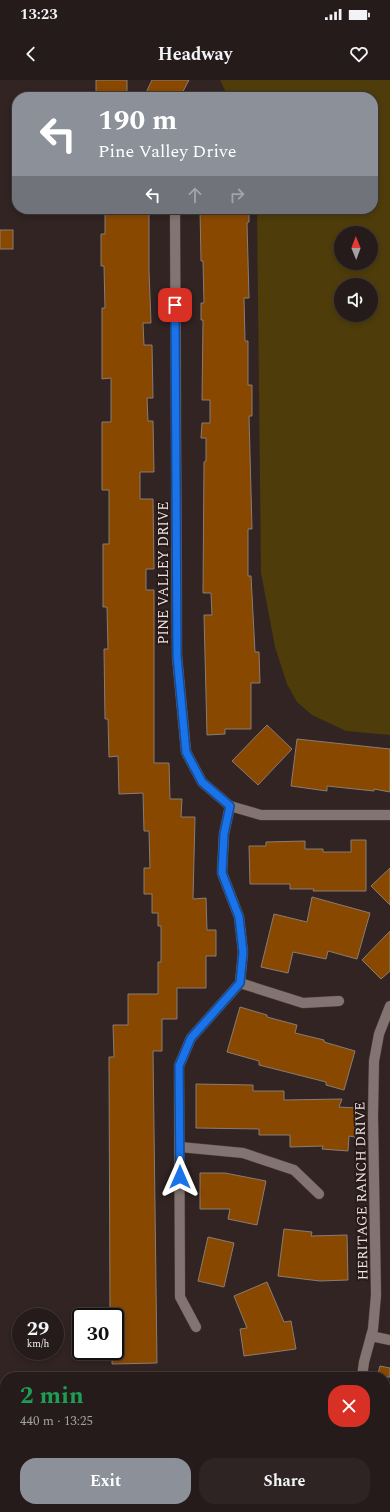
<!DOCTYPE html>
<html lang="en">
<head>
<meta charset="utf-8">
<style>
	:root { --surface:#251b1a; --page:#2d2423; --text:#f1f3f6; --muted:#a3a1a2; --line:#423939; --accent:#8c9099 }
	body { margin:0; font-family:Spectral,serif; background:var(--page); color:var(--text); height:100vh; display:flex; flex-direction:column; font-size:15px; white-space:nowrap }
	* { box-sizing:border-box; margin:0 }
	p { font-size:13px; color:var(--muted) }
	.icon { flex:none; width:22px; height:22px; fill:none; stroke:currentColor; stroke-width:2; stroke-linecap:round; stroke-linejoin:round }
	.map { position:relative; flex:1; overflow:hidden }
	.drawer { position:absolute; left:0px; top:1292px; width:390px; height:140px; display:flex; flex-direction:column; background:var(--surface); border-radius:16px 16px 0 0; box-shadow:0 2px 6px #0003,0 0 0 1px var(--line) }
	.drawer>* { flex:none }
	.top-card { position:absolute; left:12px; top:12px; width:366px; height:122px; border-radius:16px; box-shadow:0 2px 6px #0003,0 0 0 1px var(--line); background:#8c9099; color:#fff; overflow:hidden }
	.needle { width:26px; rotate:359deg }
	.controls { position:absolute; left:334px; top:146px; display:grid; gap:8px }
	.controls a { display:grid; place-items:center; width:44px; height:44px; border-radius:50%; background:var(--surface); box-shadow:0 2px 6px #0003,0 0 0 1px var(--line); font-size:20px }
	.speed { position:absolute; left:12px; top:1228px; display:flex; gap:8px; font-size:20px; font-weight:700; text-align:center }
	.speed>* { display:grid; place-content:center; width:52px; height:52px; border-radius:50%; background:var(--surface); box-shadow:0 2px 6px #0003,0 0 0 1px var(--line); line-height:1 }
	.speed small { font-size:10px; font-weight:400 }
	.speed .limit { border:2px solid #111; border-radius:6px; background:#fff; color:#111 }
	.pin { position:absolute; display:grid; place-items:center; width:34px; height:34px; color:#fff; margin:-17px; border-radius:8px; box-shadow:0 2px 6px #0006 }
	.me { position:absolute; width:44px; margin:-22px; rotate:0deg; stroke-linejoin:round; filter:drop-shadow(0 0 3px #0008) }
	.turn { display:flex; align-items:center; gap:14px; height:84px; padding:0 20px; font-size:18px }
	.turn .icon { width:52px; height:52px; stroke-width:2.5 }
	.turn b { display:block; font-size:28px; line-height:34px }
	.lanes { display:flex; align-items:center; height:38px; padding:0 20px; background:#0003; justify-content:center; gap:20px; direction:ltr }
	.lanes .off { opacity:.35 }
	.round { display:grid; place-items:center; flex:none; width:42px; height:42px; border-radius:16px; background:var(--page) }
	.overview { display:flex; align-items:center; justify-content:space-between; height:68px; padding:0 20px }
	h1 { font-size:24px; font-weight:700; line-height:30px; color:#1e9e55 }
	.button { display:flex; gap:8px; margin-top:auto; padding:8px 20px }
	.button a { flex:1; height:46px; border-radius:16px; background:var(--accent); color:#fff; font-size:16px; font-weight:700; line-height:46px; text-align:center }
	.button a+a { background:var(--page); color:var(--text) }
	.status { display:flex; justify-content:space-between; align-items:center; height:28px; padding:0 20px; background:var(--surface); direction:ltr }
	.status svg { height:11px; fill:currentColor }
	header { display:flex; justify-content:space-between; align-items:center; height:52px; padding:0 20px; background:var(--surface); font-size:18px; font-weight:700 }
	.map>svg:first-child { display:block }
	.green { fill:#4e3c0a; fill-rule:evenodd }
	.building { fill:#894800; stroke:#897c74 }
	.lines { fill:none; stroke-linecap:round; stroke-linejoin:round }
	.minor-casing { stroke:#4b403f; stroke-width:11 }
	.major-casing { stroke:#4b403f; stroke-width:11 }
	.minor { stroke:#847471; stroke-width:10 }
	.major { stroke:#ca8a9c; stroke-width:10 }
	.route-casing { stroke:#114b97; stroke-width:10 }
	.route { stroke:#1a73e8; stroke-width:7 }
	.labels { text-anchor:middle; stroke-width:4; stroke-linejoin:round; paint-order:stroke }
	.street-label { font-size:14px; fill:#ece3e2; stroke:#271a19 }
</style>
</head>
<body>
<div class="status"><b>13:23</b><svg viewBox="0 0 49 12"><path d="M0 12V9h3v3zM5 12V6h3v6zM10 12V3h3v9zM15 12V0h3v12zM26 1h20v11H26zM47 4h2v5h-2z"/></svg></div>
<header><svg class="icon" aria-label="back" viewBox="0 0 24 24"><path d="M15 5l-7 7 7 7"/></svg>Headway<svg class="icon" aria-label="heart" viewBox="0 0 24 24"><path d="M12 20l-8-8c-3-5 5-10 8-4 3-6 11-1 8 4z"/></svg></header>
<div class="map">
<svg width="390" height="1432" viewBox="0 0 390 1432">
	<rect width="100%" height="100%" fill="#312422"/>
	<path class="green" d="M 220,0 L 390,0 L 390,655 L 346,651 L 312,635 L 297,622 L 287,604 L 275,567 L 261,493 L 257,129 L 373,129 L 373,17 L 228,17 ZM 341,153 L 371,153 L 371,183 L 341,183 ZM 341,205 L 371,205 L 371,235 L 341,235 Z"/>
	<g class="building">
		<rect x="96" y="0" width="31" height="17"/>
		<path d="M 152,0 L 189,0 L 180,17 L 144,17 Z"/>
		<path d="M 105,129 L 149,129 L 149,191 L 151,243 L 143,243 L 144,265 L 152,265 L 153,318 L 147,318 L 148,341 L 153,341 L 154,392 L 140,392 L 140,419 L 153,419 L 154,489 L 146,489 L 146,510 L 154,510 L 154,683 L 169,683 L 170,719 L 182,719 L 181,737 L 195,737 L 193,819 L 206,818 L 207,850 L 216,850 L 216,876 L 206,876 L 206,908 L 177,908 L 177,939 L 162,939 L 162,971 L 153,971 L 157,1283 L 112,1284 L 112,1271 L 115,1271 L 115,1237 L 110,1237 L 109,977 L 114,977 L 113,945 L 128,945 L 128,914 L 158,914 L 158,882 L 161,882 L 161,846 L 158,846 L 158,833 L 152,833 L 152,814 L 144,814 L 144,788 L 150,788 L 149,751 L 144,751 L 143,713 L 119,714 L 118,676 L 109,677 L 108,639 L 105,639 L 104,569 L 108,569 L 107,527 L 103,527 L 103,464 L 109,464 L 109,410 L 102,410 L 102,342 L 111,342 L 111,298 L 102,299 L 102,228 L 105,228 L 104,186 L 101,186 L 101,154 L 105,154 Z"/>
		<path d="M 200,129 L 249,129 L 249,142 L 247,143 L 249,218 L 244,218 L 245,261 L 248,261 L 248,305 L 252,305 L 252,336 L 249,336 L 252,449 L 248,449 L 248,496 L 251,496 L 255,572 L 259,572 L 260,603 L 251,603 L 251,649 L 225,649 L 225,654 L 207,655 L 204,535 L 212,535 L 211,513 L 203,513 L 204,382 L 206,381 L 206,358 L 201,358 L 202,343 L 210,343 L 210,320 L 202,320 L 203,240 L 201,240 L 201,223 L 204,223 L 203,181 L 201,181 Z"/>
		<rect x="0" y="150" width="13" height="19"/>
		<path d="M 267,645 L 292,669 L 258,705 L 232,681 Z"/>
		<path d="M 297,659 L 390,669 L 390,712 L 374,709 L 374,711 L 327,706 L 327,711 L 291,706 Z"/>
		<path d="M 351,760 L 366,760 L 366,811 L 313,811 L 314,809 L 290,809 L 290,804 L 250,804 L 249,766 L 266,766 L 266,762 L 305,761 L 305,769 L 323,769 L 323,772 L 351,772 Z"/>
		<path d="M 390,788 L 390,825 L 371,806 Z"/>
		<path d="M 312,817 L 370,833 L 357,879 L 328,871 L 326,879 L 293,872 L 288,893 L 261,887 L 274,834 L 307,842 Z"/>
		<path d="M 390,851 L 390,891 L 381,899 L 362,880 Z"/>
		<path d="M 240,927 L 267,935 L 267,937 L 297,945 L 295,953 L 324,960 L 324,962 L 355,971 L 344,1010 L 326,1005 L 326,1002 L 259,985 L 259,981 L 227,972 Z"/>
		<path d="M 196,1004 L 253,1005 L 253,1011 L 284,1011 L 284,1020 L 342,1019 L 339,1027 L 357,1028 L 355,1057 L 349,1056 L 348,1071 L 322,1069 L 323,1066 L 290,1067 L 290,1055 L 259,1055 L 259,1049 L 196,1048 Z"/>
		<path d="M 200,1093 L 225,1093 L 266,1101 L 257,1145 L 228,1139 L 230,1129 L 200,1129 Z"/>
		<path d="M 284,1149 L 312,1152 L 311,1156 L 347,1155 L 348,1200 L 320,1201 L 278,1196 Z"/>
		<path d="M 208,1157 L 234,1163 L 224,1207 L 198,1201 Z"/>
		<path d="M 267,1202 L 284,1242 L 291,1241 L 296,1269 L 244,1276 L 240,1249 L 247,1248 L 234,1216 Z"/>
		<path d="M 380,1286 L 390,1288 L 390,1297 L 377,1297 Z"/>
	</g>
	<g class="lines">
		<g class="minor-casing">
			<g id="minor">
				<path d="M 175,129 L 177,576 L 186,672 L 202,702 L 230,726 L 261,735 L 390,735"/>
				<path d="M 240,903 L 303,923 L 339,921"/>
				<path d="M 180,1067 L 243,1073 L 294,1090 L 319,1114"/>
				<path d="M 196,1247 L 180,1217 L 179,986 L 191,958 L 240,903 L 243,872 L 239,837 L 222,793 L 224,754 L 230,726"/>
				<path d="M 371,1256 L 390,1260"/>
				<path d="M 362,1297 L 364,1282 L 373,1249 L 376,1215 L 373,1036 L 374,981 L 379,954 L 390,926"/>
				<path d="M 385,1332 L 390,1330"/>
			</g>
		</g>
		<g class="major-casing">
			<path id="major" d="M 0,1431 L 380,1427"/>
		</g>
		<use href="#minor" class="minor"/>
		<use href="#major" class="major"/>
	</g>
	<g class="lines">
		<g class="route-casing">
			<path id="route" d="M 175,225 L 177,576 L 186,672 L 202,702 L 230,726 L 224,754 L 222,793 L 239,837 L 243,872 L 240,903 L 191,958 L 179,986 L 180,1097"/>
		</g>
		<use href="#route" class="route"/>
	</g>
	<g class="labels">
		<g class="street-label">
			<text transform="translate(163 493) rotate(-90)" y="5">PINE VALLEY DRIVE</text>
			<text transform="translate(361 1111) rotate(-91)" y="5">HERITAGE RANCH DRIVE</text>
		</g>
	</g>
</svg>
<div class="controls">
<a><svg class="needle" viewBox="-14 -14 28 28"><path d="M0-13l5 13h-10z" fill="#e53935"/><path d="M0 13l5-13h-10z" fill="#a3a1a2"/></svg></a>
<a><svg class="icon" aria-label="sound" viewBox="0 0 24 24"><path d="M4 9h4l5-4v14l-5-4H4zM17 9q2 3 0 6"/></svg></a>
</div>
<div class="speed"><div>29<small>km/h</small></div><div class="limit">30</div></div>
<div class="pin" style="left:175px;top:225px;background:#d93025"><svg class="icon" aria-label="arrive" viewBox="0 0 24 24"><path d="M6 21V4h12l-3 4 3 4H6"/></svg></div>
<svg class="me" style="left:180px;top:1097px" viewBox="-20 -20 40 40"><path d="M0-17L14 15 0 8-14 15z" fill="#1a73e8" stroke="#fff" stroke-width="4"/></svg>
<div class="top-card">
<div class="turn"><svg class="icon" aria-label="left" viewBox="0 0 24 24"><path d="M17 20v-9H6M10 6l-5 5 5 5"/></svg><div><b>190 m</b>Pine Valley Drive</div></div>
<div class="lanes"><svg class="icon" aria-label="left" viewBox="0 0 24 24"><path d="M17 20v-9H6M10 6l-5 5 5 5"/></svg><svg class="icon off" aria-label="ahead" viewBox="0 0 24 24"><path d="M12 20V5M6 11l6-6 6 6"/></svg><svg class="icon off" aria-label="right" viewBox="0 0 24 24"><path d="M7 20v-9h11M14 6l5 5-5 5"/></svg></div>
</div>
<section class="drawer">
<div class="overview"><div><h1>2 min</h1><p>440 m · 13:25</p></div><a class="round" style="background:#d93025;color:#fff"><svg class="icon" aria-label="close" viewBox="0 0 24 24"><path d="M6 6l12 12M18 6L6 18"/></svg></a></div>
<div class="button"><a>Exit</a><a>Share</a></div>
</section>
</div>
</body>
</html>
